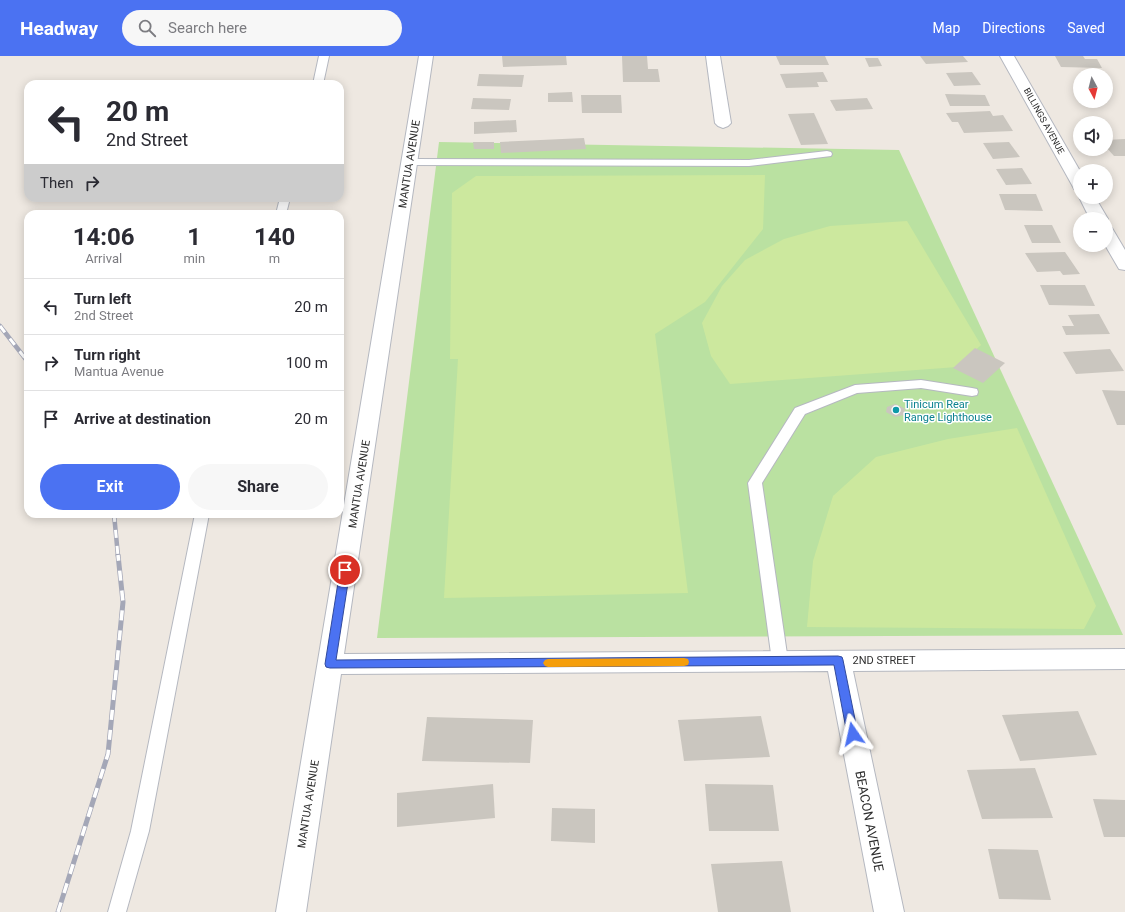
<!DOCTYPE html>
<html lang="en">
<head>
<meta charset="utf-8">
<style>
	:root { --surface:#fff; --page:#f7f7f7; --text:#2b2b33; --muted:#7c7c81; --line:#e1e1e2; --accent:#4b72f2 }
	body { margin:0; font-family:Roboto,sans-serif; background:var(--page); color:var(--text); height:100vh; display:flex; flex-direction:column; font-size:15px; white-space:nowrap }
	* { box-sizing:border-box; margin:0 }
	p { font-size:13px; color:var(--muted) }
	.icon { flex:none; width:22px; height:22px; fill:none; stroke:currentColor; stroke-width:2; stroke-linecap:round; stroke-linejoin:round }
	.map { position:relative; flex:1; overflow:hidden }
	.details { position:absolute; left:24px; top:154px; width:320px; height:308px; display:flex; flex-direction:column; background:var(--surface); border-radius:12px; box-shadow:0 2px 10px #0003 }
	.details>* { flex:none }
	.hud { position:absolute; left:24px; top:24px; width:320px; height:122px; border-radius:12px; box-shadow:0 2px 10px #0003; background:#fff; color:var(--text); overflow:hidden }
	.needle { width:26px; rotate:173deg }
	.buttons { position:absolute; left:1073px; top:12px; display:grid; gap:8px }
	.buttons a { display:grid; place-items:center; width:40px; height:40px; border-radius:50%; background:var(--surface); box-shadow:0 2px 10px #0003; font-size:20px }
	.pin { position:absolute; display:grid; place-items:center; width:34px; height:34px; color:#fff; margin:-17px; border:2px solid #fff; border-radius:50%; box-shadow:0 1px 4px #0007 }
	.me { position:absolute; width:44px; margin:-22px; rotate:349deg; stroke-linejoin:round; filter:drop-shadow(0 0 3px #0008) }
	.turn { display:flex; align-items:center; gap:14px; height:84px; padding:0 16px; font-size:18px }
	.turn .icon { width:52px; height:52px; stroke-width:2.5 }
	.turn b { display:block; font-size:28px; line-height:34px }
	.then { display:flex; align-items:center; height:38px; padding:0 16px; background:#0003; gap:8px; font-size:15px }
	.eta { display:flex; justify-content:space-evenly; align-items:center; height:68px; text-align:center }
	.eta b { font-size:24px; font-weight:700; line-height:28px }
	.primary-button { display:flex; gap:8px; margin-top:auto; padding:8px 16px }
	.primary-button a { flex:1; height:46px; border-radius:24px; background:var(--accent); color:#fff; font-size:16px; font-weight:700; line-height:46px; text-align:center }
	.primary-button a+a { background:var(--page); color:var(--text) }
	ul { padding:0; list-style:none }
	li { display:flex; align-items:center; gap:12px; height:56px; padding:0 16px; border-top:1px solid var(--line) }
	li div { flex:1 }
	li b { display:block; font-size:15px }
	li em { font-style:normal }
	header { display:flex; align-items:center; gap:24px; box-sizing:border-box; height:56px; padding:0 20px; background:var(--accent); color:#fff }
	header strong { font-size:19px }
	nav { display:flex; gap:22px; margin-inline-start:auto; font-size:14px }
	.search { width:280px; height:36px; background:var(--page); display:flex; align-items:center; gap:10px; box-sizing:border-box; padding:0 14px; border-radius:22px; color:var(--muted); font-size:15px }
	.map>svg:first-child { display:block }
	.green { fill:#bae1a1 }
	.pitch { fill:#cce89e }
	.building { fill:#cac6bf }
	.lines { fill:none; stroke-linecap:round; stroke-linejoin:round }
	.service-casing { stroke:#b5b8c0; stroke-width:2 }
	.minor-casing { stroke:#b5b8c0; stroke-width:2 }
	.service { fill:#fff; fill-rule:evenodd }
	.minor { fill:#fff; fill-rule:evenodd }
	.rail-far1-casing { stroke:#a4a7b7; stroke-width:4.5 }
	.rail-casing { stroke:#a4a7b7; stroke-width:5 }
	.rail-far1 { stroke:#fff; stroke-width:3; stroke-dasharray:8; stroke-linecap:butt }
	.rail { stroke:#fff; stroke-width:3.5; stroke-dasharray:10; stroke-linecap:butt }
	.route { fill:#4b72f2; stroke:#314a9d }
	.slow { fill:#f59e0b }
	.culture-dot { fill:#0f9aa8; stroke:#fff; stroke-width:1.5 }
	.labels { text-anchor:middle; stroke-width:3; stroke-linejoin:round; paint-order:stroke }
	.far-street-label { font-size:9px; fill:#2e2e2e; stroke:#fff }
	.street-label { font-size:11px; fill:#2e2e2e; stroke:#fff }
	.culture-label { font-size:11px; fill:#0d838f; stroke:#fff; text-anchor:start }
	.near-street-label { font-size:13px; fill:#2e2e2e; stroke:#fff }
</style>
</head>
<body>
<header>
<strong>Headway</strong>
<div class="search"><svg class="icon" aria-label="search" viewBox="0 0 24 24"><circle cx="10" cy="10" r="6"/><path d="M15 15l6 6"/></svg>Search here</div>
<nav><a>Map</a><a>Directions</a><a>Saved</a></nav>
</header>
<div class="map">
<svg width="1125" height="856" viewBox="0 0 1125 856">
	<rect width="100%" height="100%" fill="#eee8e1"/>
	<path class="green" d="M 439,86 L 899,94 L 1123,579 L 377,582 Z"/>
	<g class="pitch">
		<path d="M 765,119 L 763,173 L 705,246 L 655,278 L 688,537 L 444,542 L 458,303 L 450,303 L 452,137 L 476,120 Z"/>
		<path d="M 907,165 L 981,289 L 957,311 L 730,328 L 711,300 L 702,267 L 722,230 L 745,204 L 784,183 L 830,170 Z"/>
		<path d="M 1017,372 L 1096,550 L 1084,573 L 807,571 L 813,505 L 833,440 L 876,401 L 948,383 Z"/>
	</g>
	<g class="building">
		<path d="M 502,0 L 566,0 L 567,9 L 503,11 Z"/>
		<path d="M 622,0 L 647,0 L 648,13 L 658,13 L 660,26 L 623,26 Z"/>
		<path d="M 776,0 L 825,0 L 829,9 L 780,9 Z"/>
		<path d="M 920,0 L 963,0 L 968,6 L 926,8 Z"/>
		<path d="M 1055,0 L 1083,0 L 1085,3 L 1097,3 L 1102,12 L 1061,11 Z"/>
		<path d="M 865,2 L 878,2 L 882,10 L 869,11 Z"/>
		<path d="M 823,16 L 828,26 L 817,26 L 819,31 L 786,32 L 780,18 Z"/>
		<path d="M 972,16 L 981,29 L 954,30 L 946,17 Z"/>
		<path d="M 479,18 L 524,19 L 522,31 L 477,30 Z"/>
		<path d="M 572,36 L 573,46 L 548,46 L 548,37 Z"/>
		<path d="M 945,38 L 985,39 L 990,50 L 950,50 Z"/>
		<path d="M 581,39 L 621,39 L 622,57 L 582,57 Z"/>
		<path d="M 473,42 L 511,43 L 509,54 L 471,53 Z"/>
		<path d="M 867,42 L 873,53 L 836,55 L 830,44 Z"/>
		<path d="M 990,55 L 993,60 L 1003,59 L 1013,75 L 964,77 L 958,66 L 952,66 L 946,57 Z"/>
		<path d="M 814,57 L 828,88 L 801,89 L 788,58 Z"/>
		<path d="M 516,64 L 517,76 L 474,78 L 474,66 Z"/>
		<path d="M 584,82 L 586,93 L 501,97 L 500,86 Z"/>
		<path d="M 1125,83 L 1125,100 L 1114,100 L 1106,91 L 1106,84 Z"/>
		<path d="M 473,86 L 494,86 L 494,93 L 474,93 Z"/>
		<path d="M 1009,86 L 1020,101 L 993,103 L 983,87 Z"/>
		<path d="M 1022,112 L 1032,128 L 1006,129 L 996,113 Z"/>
		<path d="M 999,138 L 1036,138 L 1043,155 L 1005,154 Z"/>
		<path d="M 1024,169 L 1052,169 L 1061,187 L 1032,187 Z"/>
		<path d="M 1065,196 L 1080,218 L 1063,219 L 1060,215 L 1037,216 L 1025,197 Z"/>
		<path d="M 1040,229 L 1085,229 L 1095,250 L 1049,249 Z"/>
		<path d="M 1099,258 L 1110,278 L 1066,279 L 1062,270 L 1074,270 L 1068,259 Z"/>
		<path d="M 975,292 L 1005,307 L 983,327 L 953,312 Z"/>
		<path d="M 1110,293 L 1124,315 L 1076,318 L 1063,296 Z"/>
		<path d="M 1102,334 L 1125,335 L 1125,369 L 1117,369 Z"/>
		<path d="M 895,348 L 900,350 L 905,353 L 904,359 L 895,361 L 886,356 L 887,351 Z"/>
		<path d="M 1078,655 L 1097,699 L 1020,705 L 1002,659 Z"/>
		<path d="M 761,660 L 770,701 L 684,705 L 678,664 Z"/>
		<path d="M 427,661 L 533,664 L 530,707 L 422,705 Z"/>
		<path d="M 1035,712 L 1053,762 L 982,763 L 967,714 Z"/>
		<path d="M 493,728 L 495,762 L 397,771 L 397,737 Z"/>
		<path d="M 705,728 L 773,729 L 779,775 L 709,775 Z"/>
		<path d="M 1093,743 L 1125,744 L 1125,781 L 1104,781 Z"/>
		<path d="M 552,752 L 595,753 L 595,787 L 551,785 Z"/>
		<path d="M 988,793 L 1038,794 L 1051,844 L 999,843 Z"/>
		<path d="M 782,805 L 791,856 L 718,856 L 711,808 Z"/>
	</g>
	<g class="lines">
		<g class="service-casing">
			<g id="service">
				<path d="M 319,0 L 329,0 L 323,28 L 313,28 Z"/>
				<path d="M 827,95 L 831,96 L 832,98 L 831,100 L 749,110 L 410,109 L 405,106 L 410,103 L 749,104 Z"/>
				<path d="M 280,142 L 290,142 L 286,158 L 276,158 Z"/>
				<path d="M 921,324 L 972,332 L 977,333 L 978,336 L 977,339 L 972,340 L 921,332 L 857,337 L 805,358 L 762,427 L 788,605 L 786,610 L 780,611 L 774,610 L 772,605 L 748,427 L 795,352 L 855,329 Z"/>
				<path d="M 195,458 L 209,458 L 149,775 L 126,856 L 108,856 L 131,775 Z"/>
			</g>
		</g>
		<g class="minor-casing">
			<g id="minor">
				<path d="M 419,0 L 433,0 L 344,598 L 1125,593 L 1125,613 L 853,615 L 904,856 L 874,856 L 828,615 L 341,618 L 306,856 L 276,856 Z"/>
				<path d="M 706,0 L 720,0 L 731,67 L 728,70 L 723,72 L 718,70 L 715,67 Z"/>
				<path d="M 1000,0 L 1014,0 L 1080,115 L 1080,134 L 1074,133 L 1072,129 Z"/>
				<path d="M 1080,139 L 1080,141 L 1095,141 L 1108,163 L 1106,165 L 1106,163 L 1090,163 L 1079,141 Z"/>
				<path d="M 1106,171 L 1112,172 L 1125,194 L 1125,214 L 1119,213 L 1105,189 L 1106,189 Z"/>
			</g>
		</g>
		<use href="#service" class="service"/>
		<use href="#minor" class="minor"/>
		<g class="rail-far1-casing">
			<g id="rail-far1">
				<path d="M 0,270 L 28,306"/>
				<path d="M 114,458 L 118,500"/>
			</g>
		</g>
		<g class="rail-casing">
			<path id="rail" d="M 58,856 L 108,698 L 123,546 L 118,499"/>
		</g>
		<use href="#rail-far1" class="rail-far1"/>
		<use href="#rail" class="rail"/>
	</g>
	<path class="route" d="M 345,510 L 348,511 L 350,514 L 336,604 L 838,600 L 842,601 L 843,604 L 858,678 L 857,682 L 853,683 L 849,682 L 847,678 L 834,609 L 330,612 L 326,611 L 325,608 L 340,514 L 342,511 Z"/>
	<path class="slow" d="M 684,602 L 688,603 L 689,606 L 688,609 L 684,610 L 548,611 L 545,610 L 543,607 L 545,604 L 548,603 Z"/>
	<circle class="culture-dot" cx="896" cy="354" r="4"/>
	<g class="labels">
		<g class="far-street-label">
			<text transform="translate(1044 65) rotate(61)" y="3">BILLINGS AVENUE</text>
		</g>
		<g class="street-label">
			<text transform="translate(409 108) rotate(-81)" y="4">MANTUA AVENUE</text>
			<text transform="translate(359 428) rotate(-81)" y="4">MANTUA AVENUE</text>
			<text x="884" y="608">2ND STREET</text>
			<text transform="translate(308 748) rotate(-81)" y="4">MANTUA AVENUE</text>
		</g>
		<g class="culture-label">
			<text x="904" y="352">Tinicum Rear<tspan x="904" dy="13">Range Lighthouse</tspan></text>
		</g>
		<g class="near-street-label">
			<text transform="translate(870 765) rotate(79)" y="5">BEACON AVENUE</text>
		</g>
	</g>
</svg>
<div class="buttons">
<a><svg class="needle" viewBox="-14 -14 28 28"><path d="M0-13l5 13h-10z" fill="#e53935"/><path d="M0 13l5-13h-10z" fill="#7c7c81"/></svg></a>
<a><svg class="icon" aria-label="sound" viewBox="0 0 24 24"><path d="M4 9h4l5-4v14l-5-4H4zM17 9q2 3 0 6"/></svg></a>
<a>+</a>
<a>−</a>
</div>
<div class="pin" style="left:345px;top:514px;background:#d93025"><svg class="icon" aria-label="arrive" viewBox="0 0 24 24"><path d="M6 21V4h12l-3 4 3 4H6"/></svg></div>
<svg class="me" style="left:853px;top:678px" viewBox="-20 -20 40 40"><path d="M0-17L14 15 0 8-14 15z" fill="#4b72f2" stroke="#fff" stroke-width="4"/></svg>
<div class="hud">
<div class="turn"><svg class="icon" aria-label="left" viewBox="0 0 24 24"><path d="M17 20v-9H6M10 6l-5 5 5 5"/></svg><div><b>20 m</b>2nd Street</div></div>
<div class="then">Then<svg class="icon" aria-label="right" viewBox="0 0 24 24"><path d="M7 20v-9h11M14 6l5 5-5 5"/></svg></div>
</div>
<section class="details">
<div class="eta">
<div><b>14:06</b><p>Arrival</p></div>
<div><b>1</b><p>min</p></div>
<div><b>140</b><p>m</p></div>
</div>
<ul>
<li><svg class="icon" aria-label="left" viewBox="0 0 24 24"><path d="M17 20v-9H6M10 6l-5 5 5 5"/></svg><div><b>Turn left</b><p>2nd Street</p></div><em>20 m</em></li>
<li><svg class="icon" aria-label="right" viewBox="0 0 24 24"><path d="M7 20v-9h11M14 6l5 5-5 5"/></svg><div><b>Turn right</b><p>Mantua Avenue</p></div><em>100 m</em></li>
<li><svg class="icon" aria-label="arrive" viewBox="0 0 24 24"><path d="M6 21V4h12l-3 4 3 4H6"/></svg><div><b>Arrive at destination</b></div><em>20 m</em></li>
</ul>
<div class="primary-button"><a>Exit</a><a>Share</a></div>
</section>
</div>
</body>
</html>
